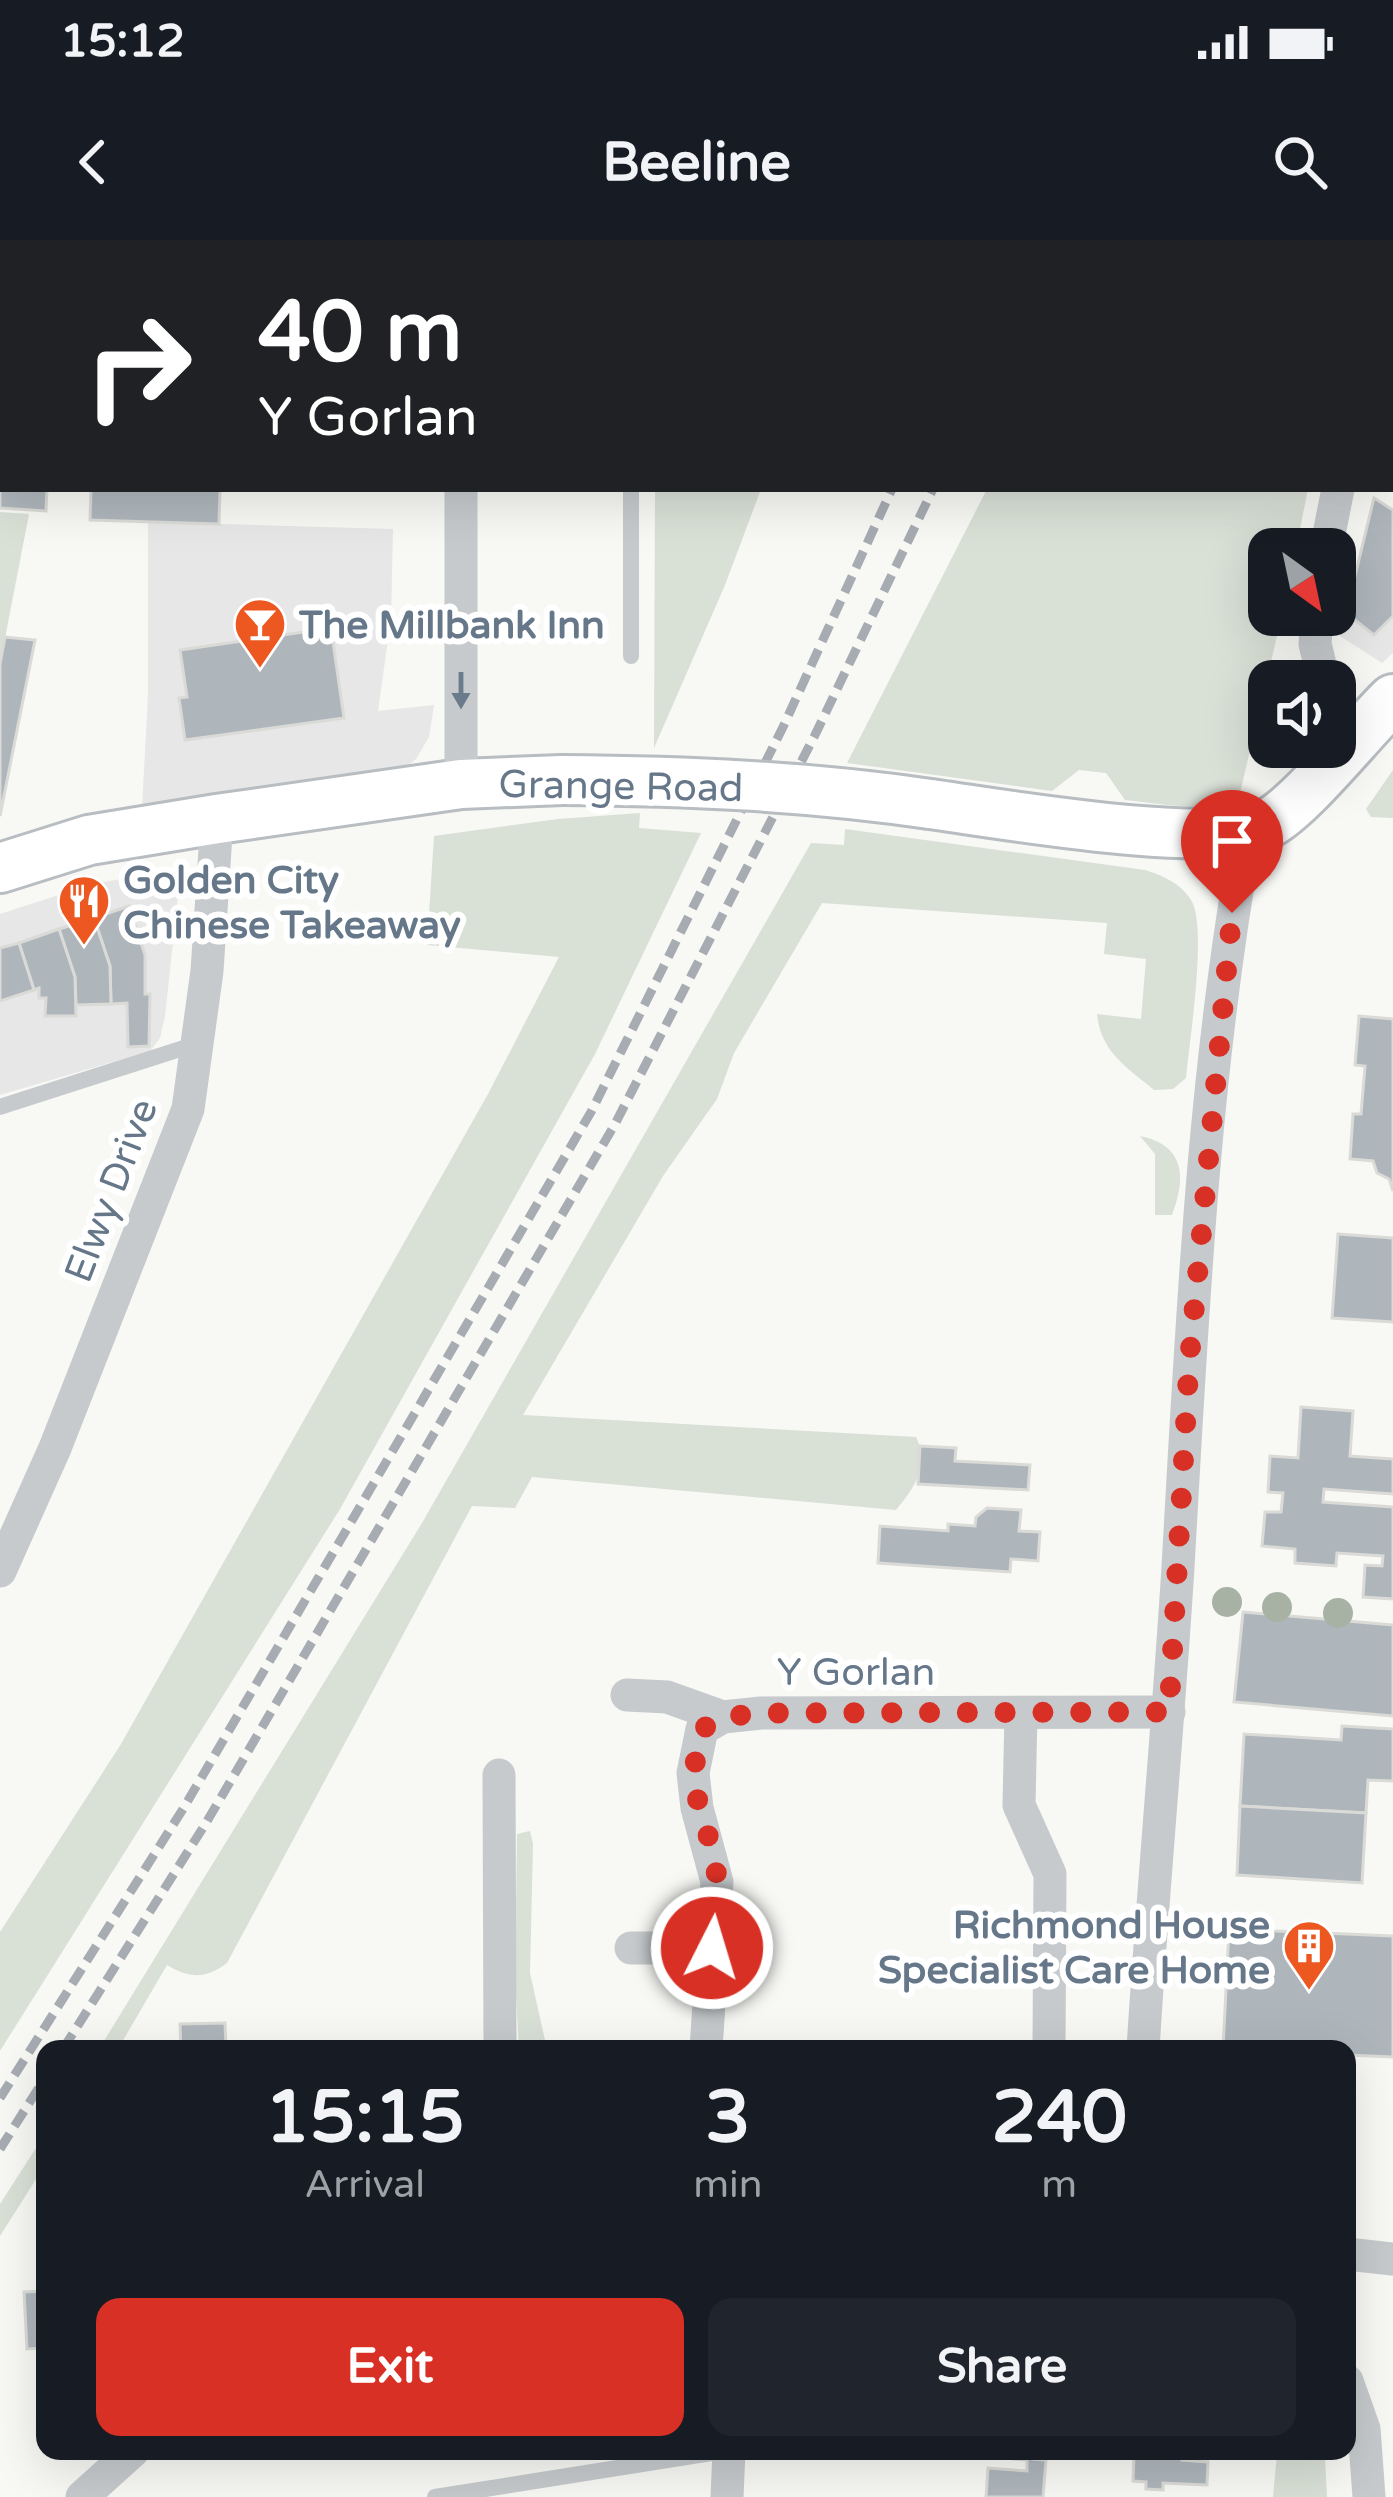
<!DOCTYPE html>
<html lang="en">
<head>
<meta charset="utf-8">
<style>
	:root { --surface:#171b24; --page:#20242c; --text:#f1f3f6; --muted:#9ea1a6; --accent:#d93025 }
	body { margin:0; font-family:"Varela Round",sans-serif; background:var(--page); color:var(--text); height:100vh; display:flex; flex-direction:column; font-size:45px; white-space:nowrap }
	* { box-sizing:border-box; margin:0 }
	p { font-size:39px; color:var(--muted) }
	.icon { flex:none; width:66px; height:66px; fill:none; stroke:currentColor; stroke-width:2; stroke-linecap:round; stroke-linejoin:round }
	.map { position:relative; flex:1; overflow:hidden }
	.details { position:absolute; left:36px; top:1800px; width:1320px; height:420px; display:flex; flex-direction:column; background:var(--surface); border-radius:24px; box-shadow:0 12px 48px #0002 }
	.details>* { flex:none }
	.top-card { position:absolute; left:0px; top:0px; width:1395px; height:252px; box-shadow:0 12px 48px #0002; background:#202124; color:#fff; overflow:hidden }
	.needle { width:78px; rotate:147deg }
	.buttons { position:absolute; left:1248px; top:288px; display:grid; gap:24px }
	.buttons a { display:grid; place-items:center; width:108px; height:108px; border-radius:24px; background:var(--surface); box-shadow:0 12px 48px #0002; font-size:60px }
	.pin { position:absolute; display:grid; place-items:center; width:102px; height:102px; color:#fff; margin:-123px -51px; border-radius:50% 50% 50% 0; rotate:-45deg; box-shadow:0 0 12px #0007 }
	.pin .icon { rotate:45deg }
	.me { position:absolute; width:132px; margin:-66px; rotate:5deg; stroke-linejoin:round; filter:drop-shadow(0 0 9px #0008) }
	.turn { display:flex; align-items:center; gap:42px; height:252px; padding:0 60px; font-size:54px }
	.turn .icon { width:156px; height:156px; stroke-width:2.5 }
	.turn b { display:block; font-size:84px; line-height:102px }
	.eta { display:flex; justify-content:space-evenly; align-items:center; height:204px; text-align:center }
	.eta b { font-size:72px; font-weight:800; line-height:84px }
	.primary-button { display:flex; gap:24px; margin-top:auto; padding:24px 60px }
	.primary-button a { flex:1; height:138px; border-radius:24px; background:var(--accent); color:#fff; font-size:48px; font-weight:800; line-height:138px; text-align:center }
	.primary-button a+a { background:var(--page); color:var(--text) }
	.status { display:flex; justify-content:space-between; align-items:center; height:84px; padding:0 60px; background:var(--surface); direction:ltr }
	.status svg { height:33px; fill:currentColor }
	header { display:flex; justify-content:space-between; align-items:center; height:156px; padding:0 60px; background:var(--surface); font-size:54px; font-weight:800 }
	.map>svg:first-child { display:block }
	.built { fill:#e6e7e6 }
	.green { fill:#d9e0d6 }
	.building { fill:#aeb6bc; stroke:#dadad7; stroke-width:3 }
	.lines { fill:none; stroke-linecap:round; stroke-linejoin:round }
	.secondary-casing { stroke:#b8bdc2; stroke-width:54 }
	.service { stroke:#c6cacd; stroke-width:16 }
	.minor { stroke:#c6cacd; stroke-width:33 }
	.secondary { stroke:#fff; stroke-width:48 }
	.rail { stroke:#a6acb2; stroke-width:9; stroke-dasharray:18 9; stroke-linecap:butt }
	.secondary-bridge-casing { stroke:#b8bdc2; stroke-width:54; stroke-linecap:butt }
	.secondary-bridge { stroke:#fff; stroke-width:48 }
	.tree { fill:#a7b2a4 }
	.oneway { fill:#6a7b8b }
	.route { stroke:#d93025; stroke-width:21; stroke-dasharray:0 37.8 }
	.labels { text-anchor:middle; stroke-width:12; stroke-linejoin:round; paint-order:stroke }
	.poi-label { font-size:39px; font-weight:bold; fill:#657788; stroke:#fff; text-anchor:start }
	.street-label { font-size:39px; fill:#657788; stroke:#fff }
</style>
</head>
<body>
<div class="status"><b>15:12</b><svg viewBox="0 0 49 12"><path d="M0 12V9h3v3zM5 12V6h3v6zM10 12V3h3v9zM15 12V0h3v12zM26 1h20v11H26zM47 4h2v5h-2z"/></svg></div>
<header><svg class="icon" aria-label="back" viewBox="0 0 24 24"><path d="M15 5l-7 7 7 7"/></svg>Beeline<svg class="icon" aria-label="search" viewBox="0 0 24 24"><circle cx="10" cy="10" r="6"/><path d="M15 15l6 6"/></svg></header>
<div class="map">
<svg width="1393" height="2257" viewBox="0 0 1393 2257">
	<rect width="100%" height="100%" fill="#f8f8f5"/>
	<g class="built">
		<path d="M 1374,258 L 1393,270 L 1393,413 L 1382,423 L 1340,396 Z"/>
		<path d="M 148,282 L 393,289 L 391,378 L 378,471 L 434,465 L 429,497 L 416,519 L 398,533 L 142,569 L 148,454 Z"/>
		<path d="M 181,628 L 165,776 L 160,798 L 150,811 L 0,855 L 0,674 L 93,644 Z"/>
	</g>
	<g class="green">
		<path d="M 646,0 L 857,0 L 646,3 Z"/>
		<path d="M 655,249 L 761,249 L 725,345 L 654,508 Z"/>
		<path d="M 987,249 L 1308,249 L 1296,309 L 1269,309 L 1269,375 L 1282,375 L 1240,553 C 1212,576 1159,563 1125,560 L 1106,533 L 1079,530 L 1052,551 L 847,523 Z"/>
		<path d="M 0,272 L 29,274 L 0,424 Z"/>
		<path d="M 1393,530 L 1393,578 L 1371,577 L 1366,569 Z"/>
		<path d="M 640,573 L 639,588 L 701,593 L 595,814 L 340,1269 L 0,1811 L 0,1692 L 121,1504 L 488,854 L 559,717 L 427,705 L 434,596 L 558,579 Z"/>
		<path d="M 845,589 L 1145,630 C 1164,636 1180,643 1191,660 C 1208,687 1189,803 1186,838 L 1173,849 L 1154,850 C 1127,827 1101,813 1097,774 L 1141,779 L 1146,719 L 1104,714 L 1107,683 L 822,663 L 734,813 L 717,859 L 663,936 L 523,1175 L 916,1197 C 930,1225 914,1249 896,1270 L 532,1237 L 515,1268 L 472,1266 L 227,1723 C 205,1739 191,1739 167,1725 L 118,1809 L 99,1809 L 422,1283 L 811,603 L 844,605 Z"/>
		<path d="M 1140,896 C 1184,905 1187,936 1172,975 L 1155,975 L 1155,914 Z"/>
		<path d="M 530,1591 L 533,1604 L 530,1733 L 547,1809 L 519,1809 L 515,1737 L 517,1594 Z"/>
		<path d="M 45,1894 L 45,1925 L 0,1996 L 0,1964 Z"/>
		<path d="M 1277,2214 L 1325,2219 L 1327,2257 L 1273,2257 Z"/>
	</g>
	<g class="building">
		<path d="M 0,216 L 3,249 L 47,249 L 46,271 L 0,268 Z"/>
		<path d="M 91,249 L 220,249 L 219,284 L 90,280 Z"/>
		<path d="M 1374,258 L 1393,270 L 1393,376 L 1374,395 L 1346,373 Z"/>
		<path d="M 331,388 L 344,478 L 185,500 L 179,458 L 187,457 L 180,410 Z"/>
		<path d="M 5,397 L 35,400 L 0,576 L 0,424 Z"/>
		<path d="M 129,666 L 145,715 L 145,754 L 150,754 L 149,806 L 128,807 L 127,763 L 111,764 L 110,726 L 94,678 Z"/>
		<path d="M 94,678 L 110,726 L 111,764 L 76,765 L 75,737 L 59,689 Z"/>
		<path d="M 59,689 L 75,737 L 76,776 L 45,776 L 46,758 L 39,758 L 39,748 L 34,750 L 19,703 Z"/>
		<path d="M 19,703 L 34,750 L 0,761 L 0,708 Z"/>
		<path d="M 1359,776 L 1393,779 L 1393,951 L 1389,939 L 1377,933 L 1373,921 L 1350,919 L 1353,874 L 1361,874 L 1365,826 L 1355,825 Z"/>
		<path d="M 1338,994 L 1393,998 L 1393,1082 L 1332,1078 Z"/>
		<path d="M 1301,1167 L 1353,1171 L 1350,1216 L 1393,1219 L 1393,1254 L 1324,1249 L 1323,1262 L 1393,1267 L 1393,1359 L 1363,1357 L 1365,1325 L 1382,1326 L 1383,1316 L 1337,1313 L 1336,1326 L 1295,1323 L 1295,1309 L 1262,1306 L 1265,1272 L 1281,1272 L 1283,1253 L 1268,1252 L 1270,1216 L 1298,1218 Z"/>
		<path d="M 920,1206 L 956,1208 L 955,1221 L 1030,1225 L 1028,1250 L 918,1244 Z"/>
		<path d="M 987,1268 L 1021,1270 L 1019,1291 L 1040,1292 L 1038,1321 L 1011,1319 L 1010,1332 L 878,1323 L 880,1286 L 948,1291 L 948,1284 L 975,1286 L 976,1277 Z"/>
		<path d="M 1243,1372 L 1393,1385 L 1393,1476 L 1234,1462 Z"/>
		<path d="M 1342,1486 L 1393,1489 L 1393,1541 L 1368,1540 L 1366,1573 L 1240,1566 L 1244,1494 L 1341,1500 Z"/>
		<path d="M 1240,1566 L 1366,1573 L 1362,1643 L 1237,1635 Z"/>
		<path d="M 1229,1689 L 1393,1696 L 1393,1817 L 1347,1815 L 1347,1809 L 1223,1809 Z"/>
		<path d="M 225,1783 L 226,1809 L 181,1809 L 180,1784 Z"/>
		<path d="M 45,2051 L 45,2108 L 27,2109 L 24,2052 Z"/>
		<path d="M 1014,2211 L 1034,2211 L 1033,2219 L 1046,2220 L 1043,2257 L 986,2257 L 988,2228 L 1027,2231 L 1027,2220 L 1014,2219 Z"/>
		<path d="M 1151,2211 L 1183,2211 L 1182,2220 L 1208,2222 L 1207,2245 L 1163,2243 L 1163,2250 L 1146,2249 L 1146,2242 L 1133,2241 L 1134,2216 L 1151,2217 Z"/>
	</g>
	<g class="lines">
		<g class="secondary-casing">
			<g id="secondary">
				<path d="M 930,564 C 996,573 1219,612 1269,583 C 1304,563 1361,490 1393,459"/>
				<path d="M 0,628 L 89,600 L 217,579 L 461,544 L 562,540"/>
			</g>
		</g>
		<g class="service">
			<path d="M 631,416 L 631,249"/>
			<path d="M 0,867 L 196,804"/>
			<path d="M 435,2257 L 724,2211"/>
		</g>
		<g class="minor">
			<path d="M 67,0 L 67,3"/>
			<path d="M 445,0 L 446,3"/>
			<path d="M 1388,3 L 1389,0"/>
			<path d="M 0,195 L 3,195"/>
			<path d="M 1326,309 L 1338,249"/>
			<path d="M 1317,375 L 1315,404 L 1324,441"/>
			<path d="M 1335,458 L 1358,493"/>
			<path d="M 461,544 L 461,249"/>
			<path d="M 0,1331 L 55,1208 L 188,869 L 207,731 L 217,579"/>
			<path d="M 627,1455 L 667,1457 L 723,1477"/>
			<path d="M 1021,1473 L 1019,1565 L 1050,1634 L 1049,1809"/>
			<path d="M 499,1535 L 500,1809"/>
			<path d="M 631,1708 L 712,1708"/>
			<path d="M 706,1809 L 717,1642 L 697,1568 L 693,1533 L 702,1489 L 723,1477 L 761,1473 L 1169,1472"/>
			<path d="M 1143,1809 C 1153,1648 1168,1488 1178,1327 C 1192,1082 1203,834 1247,592"/>
			<path d="M 1347,2014 L 1393,2019"/>
			<path d="M 1347,2141 L 1364,2189 L 1369,2257"/>
			<path d="M 82,2257 L 133,2211"/>
			<path d="M 727,2257 L 729,2211"/>
		</g>
		<use href="#secondary" class="secondary"/>
		<g class="rail">
			<path d="M 996,3 L 997,0"/>
			<path d="M 1040,3 L 1041,0"/>
			<path d="M 63,1809 L 206,1583 L 615,884 L 815,495 L 933,249"/>
			<path d="M 0,1858 L 183,1569 L 591,872 L 783,487 L 892,249"/>
			<path d="M 0,1909 L 45,1838"/>
		</g>
		<g class="secondary-bridge-casing">
			<path id="secondary-bridge" d="M 562,540 C 685,541 808,546 930,564"/>
		</g>
		<use href="#secondary-bridge" class="secondary-bridge"/>
	</g>
	<g class="tree">
		<circle cx="1227" cy="1362" r="15"/>
		<circle cx="1277" cy="1367" r="15"/>
		<circle cx="1338" cy="1373" r="15"/>
	</g>
	<defs><path id="oneway-solid" d="M-6-.8H1V-3.2L6.5 0L1 3.2V.8H-6Z" transform="scale(3)"/></defs>
	<use class="oneway" href="#oneway-solid" transform="translate(461 450) rotate(90)"/>
	<g class="lines">
		<path class="route" d="M 712,1708 C 714,1687 719,1662 717,1640 C 712,1579 681,1560 702,1489 L 723,1477 L 761,1473 L 1169,1472 L 1189,1124 L 1232,673"/>
	</g>
	<defs>
		<g id="bar-pin" transform="scale(2.7)"><path d="M0 17L-7.5 6A9.5 9.5 0 1 1 7.5 6Z" fill="#ed5720" stroke="#fff"/><path d="M-6-5H6L.8 .8V4.5H3.5V6h-7V4.5H-.8V.8Z" fill="#fff"/></g>
		<g id="restaurant-pin" transform="scale(2.7)"><path d="M0 17L-7.5 6A9.5 9.5 0 1 1 7.5 6Z" fill="#ed5720" stroke="#fff"/><path d="M-5-6h1v4h1v-4h1v4h1v-4h1v5L-1.5 .5V6h-2V.5L-5-1ZM5-6V6H3V1.5H1.5Q1.5-4 5-6Z" fill="#fff"/></g>
		<g id="building-pin" transform="scale(2.7)"><path d="M0 17L-7.5 6A9.5 9.5 0 1 1 7.5 6Z" fill="#ed5720" stroke="#fff"/><path d="M-4-6H4V6H1V3H-1V6H-4ZM-2.5-4.3h1.7v1.8h-1.7ZM.8-4.3h1.7v1.8H.8ZM-2.5-1h1.7V.8h-1.7ZM.8-1h1.7V.8H.8Z" fill="#fff"/></g>
	</defs>
	<g fill-rule="evenodd">
		<use href="#bar-pin" x="260" y="384"/>
		<use href="#restaurant-pin" x="84" y="661"/>
		<use href="#building-pin" x="1309" y="1706"/>
	</g>
	<g class="labels">
		<g class="poi-label">
			<text x="299" y="398">The Millbank Inn</text>
			<text x="123" y="653">Golden City<tspan x="123" dy="45">Chinese Takeaway</tspan></text>
			<text x="1270" y="1698" text-anchor="end">Richmond House<tspan x="1270" dy="45">Specialist Care Home</tspan></text>
		</g>
		<g class="street-label">
			<text transform="translate(621 545) rotate(1)" y="14">Grange Road</text>
			<text transform="translate(110 950) rotate(-69)" y="14">Elwy Drive</text>
			<text x="856" y="1445">Y Gorlan</text>
		</g>
	</g>
</svg>
<div class="buttons">
<a><svg class="needle" viewBox="-14 -14 28 28"><path d="M0-13l5 13h-10z" fill="#e53935"/><path d="M0 13l5-13h-10z" fill="#9ea1a6"/></svg></a>
<a><svg class="icon" aria-label="sound" viewBox="0 0 24 24"><path d="M4 9h4l5-4v14l-5-4H4zM17 9q2 3 0 6"/></svg></a>
</div>
<div class="pin" style="left:1232px;top:673px;background:#d93025"><svg class="icon" aria-label="arrive" viewBox="0 0 24 24"><path d="M6 21V4h12l-3 4 3 4H6"/></svg></div>
<svg class="me" style="left:712px;top:1708px" viewBox="-20 -20 40 40"><circle r="17" fill="#d93025" stroke="#fff" stroke-width="3"/><path d="M0-11L8 9 0 5-8 9z" fill="#fff"/></svg>
<div class="top-card">
<div class="turn"><svg class="icon" aria-label="right" viewBox="0 0 24 24"><path d="M7 20v-9h11M14 6l5 5-5 5"/></svg><div><b>40 m</b>Y Gorlan</div></div>
</div>
<section class="details">
<div class="eta">
<div><b>15:15</b><p>Arrival</p></div>
<div><b>3</b><p>min</p></div>
<div><b>240</b><p>m</p></div>
</div>
<div class="primary-button"><a>Exit</a><a>Share</a></div>
</section>
</div>
</body>
</html>
